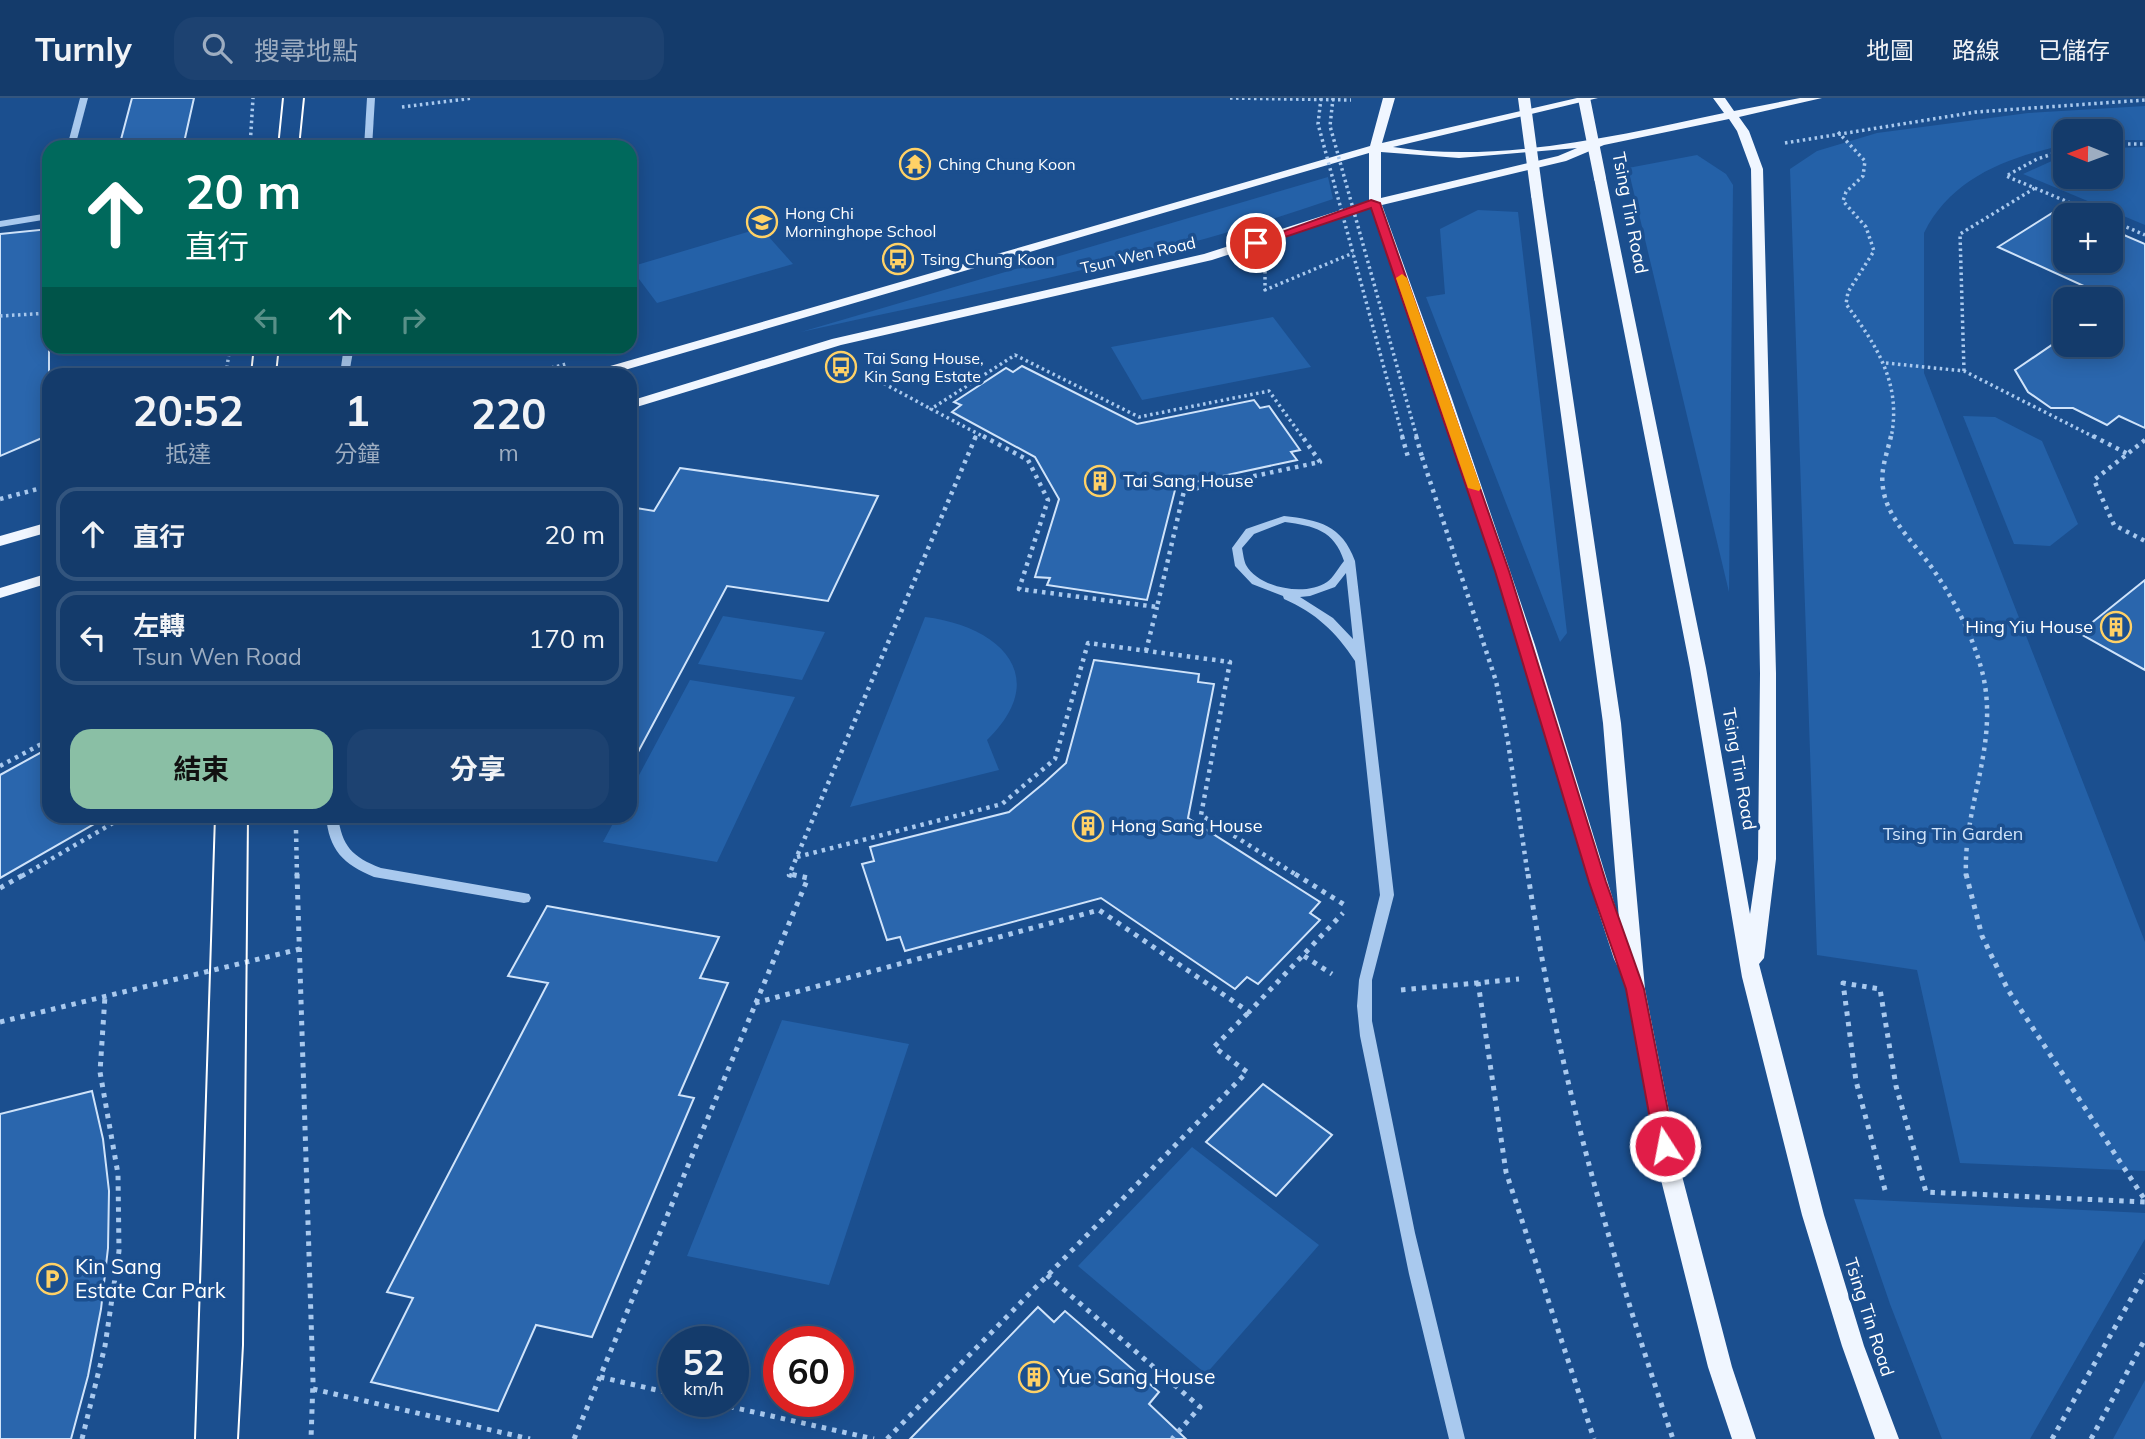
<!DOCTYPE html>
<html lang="zh-TW">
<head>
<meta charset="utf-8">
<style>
	:root { --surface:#143b6b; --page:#1d4271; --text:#f1f3f6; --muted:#9dadc1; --line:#33557e; --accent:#8abfa5 }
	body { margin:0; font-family:Mulish,"Noto Sans TC",sans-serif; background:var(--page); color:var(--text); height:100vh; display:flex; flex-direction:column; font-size:26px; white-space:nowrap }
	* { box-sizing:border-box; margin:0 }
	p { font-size:23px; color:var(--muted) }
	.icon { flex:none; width:38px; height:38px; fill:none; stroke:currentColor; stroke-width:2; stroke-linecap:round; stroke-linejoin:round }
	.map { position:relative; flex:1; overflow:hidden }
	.details { position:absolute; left:42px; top:270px; width:595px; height:455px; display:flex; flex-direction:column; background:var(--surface); border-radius:21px; box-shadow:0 4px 18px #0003,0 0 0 2px var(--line) }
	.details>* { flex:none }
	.banner { position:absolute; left:42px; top:42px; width:595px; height:214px; border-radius:21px; box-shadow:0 4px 18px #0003,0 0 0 2px var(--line); background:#00695c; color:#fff; overflow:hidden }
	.needle { width:46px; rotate:271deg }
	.tools { position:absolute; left:2053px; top:21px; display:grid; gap:14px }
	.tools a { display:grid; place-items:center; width:70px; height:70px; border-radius:14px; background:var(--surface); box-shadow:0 4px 18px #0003,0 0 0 2px var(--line); font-size:35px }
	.speed { position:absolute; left:658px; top:1228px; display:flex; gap:14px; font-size:35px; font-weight:700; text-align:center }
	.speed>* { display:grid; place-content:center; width:91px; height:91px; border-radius:50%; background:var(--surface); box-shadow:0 4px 18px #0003,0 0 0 2px var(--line); line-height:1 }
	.speed small { font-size:18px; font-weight:400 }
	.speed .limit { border:10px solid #d22; background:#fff; color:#111 }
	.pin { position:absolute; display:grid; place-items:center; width:60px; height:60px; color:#fff; margin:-30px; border:4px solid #fff; border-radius:50%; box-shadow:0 2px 7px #0007 }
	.me { position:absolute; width:77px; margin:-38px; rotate:349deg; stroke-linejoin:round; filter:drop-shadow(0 0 5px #0008) }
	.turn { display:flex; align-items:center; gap:24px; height:147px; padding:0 28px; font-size:32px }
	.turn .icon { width:91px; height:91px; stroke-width:2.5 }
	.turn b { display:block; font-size:49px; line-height:60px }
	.lanes { display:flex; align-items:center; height:66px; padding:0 28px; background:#0003; justify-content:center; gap:35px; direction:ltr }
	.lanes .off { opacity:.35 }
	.eta { display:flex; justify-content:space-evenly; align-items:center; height:119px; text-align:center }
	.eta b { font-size:42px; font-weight:700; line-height:49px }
	.cta { display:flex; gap:14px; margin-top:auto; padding:14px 28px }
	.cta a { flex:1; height:80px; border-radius:21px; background:var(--accent); color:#111; font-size:28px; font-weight:700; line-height:80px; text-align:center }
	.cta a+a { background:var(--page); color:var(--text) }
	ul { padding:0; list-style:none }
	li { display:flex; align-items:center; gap:21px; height:94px; margin:0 14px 10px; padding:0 14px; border:4px solid var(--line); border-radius:21px }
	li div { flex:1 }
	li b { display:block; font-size:26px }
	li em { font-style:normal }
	header { display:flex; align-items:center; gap:42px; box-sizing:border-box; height:98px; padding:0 35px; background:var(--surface); border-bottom:2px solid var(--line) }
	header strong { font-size:33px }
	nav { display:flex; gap:38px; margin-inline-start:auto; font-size:24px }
	.search { width:490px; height:63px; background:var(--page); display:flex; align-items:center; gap:18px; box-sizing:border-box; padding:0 24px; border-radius:21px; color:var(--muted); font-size:26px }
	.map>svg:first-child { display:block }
	.green { fill:#2461a8 }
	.building { fill:#2a66ad; stroke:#cfe3fa; stroke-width:2 }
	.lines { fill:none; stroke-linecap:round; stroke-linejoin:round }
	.path-far2 { stroke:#a9c9ee; stroke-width:3.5; stroke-dasharray:2.5 3.5; stroke-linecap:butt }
	.path-far1 { stroke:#a9c9ee; stroke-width:4.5; stroke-dasharray:3.5 5; stroke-linecap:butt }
	.path { stroke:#a9c9ee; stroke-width:5; stroke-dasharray:4.5 6; stroke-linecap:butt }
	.minor { fill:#a9c9ee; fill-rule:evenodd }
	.major { fill:#f0f6ff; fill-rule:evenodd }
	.tram { stroke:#fff; stroke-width:2 }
	.path-bridge-far1 { stroke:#a9c9ee; stroke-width:3.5; stroke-dasharray:2.5 3.5; stroke-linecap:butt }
	.path-bridge { stroke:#a9c9ee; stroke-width:4.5; stroke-dasharray:3.5 5; stroke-linecap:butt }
	.major-bridge { stroke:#f0f6ff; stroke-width:12 }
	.route { fill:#e11d48; stroke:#92132f; stroke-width:2 }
	.slow { fill:#f59e0b }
	.labels { text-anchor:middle; stroke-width:7; stroke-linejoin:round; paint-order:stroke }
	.far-poi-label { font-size:16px; fill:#fff; stroke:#1b4f8f; text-anchor:start }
	.far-street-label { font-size:16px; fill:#fff; stroke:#1b4f8f }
	.street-label { font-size:18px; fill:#fff; stroke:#1b4f8f }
	.poi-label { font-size:18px; fill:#fff; stroke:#1b4f8f; text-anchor:start }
	.park-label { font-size:18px; fill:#cfe3fa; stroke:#1b4f8f }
	.near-poi-label { font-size:21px; fill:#fff; stroke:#1b4f8f; text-anchor:start }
</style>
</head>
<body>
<header>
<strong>Turnly</strong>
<div class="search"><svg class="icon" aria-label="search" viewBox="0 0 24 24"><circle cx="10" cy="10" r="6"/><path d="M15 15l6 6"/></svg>搜尋地點</div>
<nav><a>地圖</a><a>路線</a><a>已儲存</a></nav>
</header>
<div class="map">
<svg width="2145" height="1341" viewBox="0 0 2145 1341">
	<rect width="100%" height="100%" fill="#1b4f8f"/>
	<g class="green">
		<path d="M 2145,8 L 2145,42 L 2111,42 L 2110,33 L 2065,33 L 2065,47 C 2008,59 1951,80 1924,135 L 1924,275 L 2145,844 L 2145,1073 L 1960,1065 L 1917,872 L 1817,857 L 1790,71 L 1817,53 L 1877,35 L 2028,15 Z"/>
		<path d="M 2145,49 L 2145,127 L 2023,76 L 2065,57 L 2065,79 L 2110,79 L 2111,50 Z"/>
		<path d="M 1697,57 L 1726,76 L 1733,87 L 1729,494 L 1628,70 Z"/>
		<path d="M 1328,79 L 1333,101 C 1160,161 980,194 801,234 Z"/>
		<path d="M 1478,112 L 1518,114 L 1567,535 L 1560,544 L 1426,199 L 1445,196 L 1440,131 Z"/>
		<path d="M 761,130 L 793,166 L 657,205 L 630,169 Z"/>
		<path d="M 1273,219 L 1311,269 L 1142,302 L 1111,249 Z"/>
		<path d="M 1963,318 L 1995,319 L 2042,343 L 2078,426 L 2050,448 L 2014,446 Z"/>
		<path d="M 723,518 L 825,534 L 802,582 L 698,566 Z"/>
		<path d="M 925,519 C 999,528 1053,578 987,642 L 999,672 L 850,709 Z"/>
		<path d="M 690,582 L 795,599 L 717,764 L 603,744 L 617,718 L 630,718 L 630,694 Z"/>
		<path d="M 782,922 L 909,946 L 829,1187 L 687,1158 Z"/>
		<path d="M 1192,1049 L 1319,1147 L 1206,1276 L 1078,1168 Z"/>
		<path d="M 1854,1101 L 2145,1115 L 2145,1141 L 2030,1341 L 1942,1341 L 1890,1206 Z"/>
		<path d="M 2145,1282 L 2145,1341 L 2113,1341 Z"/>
	</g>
	<g class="building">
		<path d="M 132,0 L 194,0 L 183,49 L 119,49 Z"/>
		<path d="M 2060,110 L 2077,117 L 2065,117 L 2065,163 L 2110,163 L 2110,131 L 2145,146 L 2145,330 L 2119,318 L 2107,327 L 2073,310 L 2051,310 L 2028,294 L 2015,272 L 2065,238 L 2065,247 L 2110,247 L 2110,207 L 2117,203 L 1998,149 Z"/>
		<path d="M 49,131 L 49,337 L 0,358 L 0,136 Z"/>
		<path d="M 1022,268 L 1137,326 L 1254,302 L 1260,310 L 1269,308 L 1300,352 L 1291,354 L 1297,362 L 1176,388 L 1147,502 L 1047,487 L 1050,480 L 1035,479 L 1059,401 L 1035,359 L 952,314 L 961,307 L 954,304 L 1006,270 L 1013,274 Z"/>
		<path d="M 680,370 L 878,398 L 828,503 L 727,488 L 630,669 L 630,409 L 654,413 Z"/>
		<path d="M 2145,482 L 2145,572 L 2079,535 Z"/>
		<path d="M 1094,562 L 1199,576 L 1198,584 L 1214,586 L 1188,720 L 1320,804 L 1310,815 L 1320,822 L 1258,886 L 1247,879 L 1235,891 L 1101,800 L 905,853 L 900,839 L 887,842 L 862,766 L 874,763 L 870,749 L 1009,714 L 1044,685 L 1066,665 Z"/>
		<path d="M 49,650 L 49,718 L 108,718 L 0,780 L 0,677 Z"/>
		<path d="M 547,808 L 719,839 L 700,880 L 728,885 L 679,997 L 694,1000 L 592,1239 L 536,1227 L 498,1313 L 371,1284 L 413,1200 L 387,1194 L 548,885 L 508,878 Z"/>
		<path d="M 1263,986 L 1332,1037 L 1276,1098 L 1206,1044 Z"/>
		<path d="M 92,993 L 103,1041 L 109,1093 L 108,1150 L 101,1211 L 88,1278 L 71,1341 L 0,1341 L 0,1016 Z"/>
		<path d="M 1038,1209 L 1054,1224 L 1065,1213 L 1159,1294 L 1149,1306 L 1186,1341 L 910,1341 Z"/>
	</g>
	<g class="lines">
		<g class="path-far2">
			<path d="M 1230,0 L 1351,2"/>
			<path d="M 402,9 L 473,0"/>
			<path d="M 1838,34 L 1865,63 L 1863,78 L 1846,94 L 1843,103 L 1866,129 L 1874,153 L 1848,194 L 1846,206 C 1877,248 1902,286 1891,340"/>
			<path d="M 1785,45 L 1976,14 L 2145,2"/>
			<path d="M 2110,46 L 2145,46"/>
			<path d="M 250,49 L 253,0"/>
			<path d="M 2065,52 L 2037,61 L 2006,78 L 2099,117"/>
			<path d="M 2110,122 L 2145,137"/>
			<path d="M 1265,173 L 1265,192 L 1353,155"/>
			<path d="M 0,218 L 49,215"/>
			<path d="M 1886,265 L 1964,273 L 2096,340"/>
			<path d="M 1964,273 L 1960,136 L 2035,90"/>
			<path d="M 226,276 L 230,248"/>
			<path d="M 528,276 L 566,266"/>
			<path d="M 868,277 L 931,311"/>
			<path d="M 975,340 L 977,335"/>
			<path d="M 986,340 L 931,311 L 1015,257 L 1139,319 L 1269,293 L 1303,340"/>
		</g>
		<g class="path-far1">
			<path d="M 983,338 L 1028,362 L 1048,402 L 1019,491 L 1157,509 L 1184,393 L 1320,364 L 1302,338"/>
			<path d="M 1891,338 C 1887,356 1880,372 1883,390 C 1887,420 1913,444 1930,467 C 1954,501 1973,537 1983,577 C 1999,649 1963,707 1966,778"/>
			<path d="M 2093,338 L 2128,356"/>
			<path d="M 2145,342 L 2094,382 L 2114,427 L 2145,443"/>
			<path d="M 1422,359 L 1496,583 L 1508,644 L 1528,778"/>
			<path d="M 0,401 L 49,388"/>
			<path d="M 1146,553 L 1157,509"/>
			<path d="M 0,668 L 49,642"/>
			<path d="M 296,732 L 297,778"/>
			<path d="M 797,759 L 1002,706 L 1055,661 L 1088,545 L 1230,564 L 1201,717 L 1298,778"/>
			<path d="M 22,778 L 125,718"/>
			<path d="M 792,778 L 789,777 L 976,338"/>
		</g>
		<g class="path">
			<path d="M 297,776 L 313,1283 L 311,1341"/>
			<path d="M 1295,776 L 1348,809"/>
			<path d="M 1528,776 C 1556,968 1611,1158 1673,1341"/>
			<path d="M 1966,776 L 1982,838 L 2008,892 L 2145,1102"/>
			<path d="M 0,790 L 25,776"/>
			<path d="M 1304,858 L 1332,876"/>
			<path d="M 1478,884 L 1506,1074 L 1594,1341"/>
			<path d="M 1401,892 L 1519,881"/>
			<path d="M 755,905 L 1099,812 L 1249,914 L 1343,815"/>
			<path d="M 0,924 L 300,851"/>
			<path d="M 1885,1092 L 1856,983 L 1843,885 L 1880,891 L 1896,988 L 1926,1094 L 2145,1104"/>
			<path d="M 1047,1177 L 1200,1309 L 1172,1341"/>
			<path d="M 600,1279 L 674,1296"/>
			<path d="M 313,1291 L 530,1341"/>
			<path d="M 709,1304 L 874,1341"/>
			<path d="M 82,1341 L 105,1248 L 119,1153 L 118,1076 L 100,974 L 105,898"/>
			<path d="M 574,1341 L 808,780 L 790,776"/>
			<path d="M 887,1341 L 1247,974 L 1214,949 L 1249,914"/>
			<path d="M 2052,1341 L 2145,1176"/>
			<path d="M 2091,1341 L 2145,1241"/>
		</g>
		<g class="minor">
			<path d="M 80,0 L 88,0 L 75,49 L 67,49 Z"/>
			<path d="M 367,0 L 375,0 L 372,49 L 364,49 Z"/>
			<path d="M 49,115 L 49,121 L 0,129 L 0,123 Z"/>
			<path d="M 344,248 L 354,248 L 349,276 L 340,276 Z"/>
			<path d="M 1284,418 C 1319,422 1342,427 1355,463 L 1394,797 L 1372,882 L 1372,923 L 1415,1135 L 1465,1341 L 1449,1341 L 1409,1176 L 1360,938 L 1357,908 L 1359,882 L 1380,797 L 1355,563 C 1336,534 1316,515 1284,501 L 1283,498 L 1252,486 L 1235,468 L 1232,450 L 1246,431 ZM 1285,424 C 1314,428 1334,432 1344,463 C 1339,469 1333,480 1327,484 C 1305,499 1259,490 1246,467 C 1244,463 1243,455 1242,450 L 1254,436 ZM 1346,475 L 1353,541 L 1333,520 L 1300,499 L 1310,498 L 1335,489 Z"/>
			<path d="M 326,718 L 338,718 C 342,748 352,759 381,770 L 524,795 L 529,796 L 531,800 L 529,804 L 524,805 L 374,779 C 343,766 329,752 326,718 Z"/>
		</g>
		<g class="major">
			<path d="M 1383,0 L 1395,0 L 1382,45 L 1577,0 L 1598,0 L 1393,49 C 1499,66 1621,37 1724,15 L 1713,0 L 1725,0 L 1734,13 L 1800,0 L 1822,0 L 1739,19 L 1749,33 L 1763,71 L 1776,575 L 1776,761 L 1764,860 L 1759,866 L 1824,1117 L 1864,1248 L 1899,1341 L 1875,1341 L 1842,1248 L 1802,1117 L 1742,879 L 1690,570 L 1594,80 L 1600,76 L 1606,80 L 1706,570 L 1750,816 L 1758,761 L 1760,575 L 1751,71 L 1737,33 L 1729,21 L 1604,47 L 1566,63 L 1382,107 L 1451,298 L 1535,547 L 1619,821 L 1603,625 L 1531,97 L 1537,93 L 1543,97 L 1621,625 L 1645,891 L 1681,1074 L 1732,1269 L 1756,1341 L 1732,1341 L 1708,1269 L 1659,1074 L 1623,869 L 1617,867 L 1614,861 C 1579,757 1551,651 1519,547 C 1473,400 1422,255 1371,110 L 1212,162 L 841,247 L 630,311 L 630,303 L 832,241 L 1204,156 L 1369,103 L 1369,55 L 611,276 L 591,276 L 593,273 L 1370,48 ZM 1577,50 L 1558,58 L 1381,100 L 1381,54 L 1459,60 Z"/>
			<path d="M 49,424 L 49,434 L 0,448 L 0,438 Z"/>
			<path d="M 49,475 L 49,485 L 0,500 L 0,490 Z"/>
		</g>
		<g class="tram">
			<path d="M 278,49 L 283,0"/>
			<path d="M 299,49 L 304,0"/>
			<path d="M 251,276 L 254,248"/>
			<path d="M 276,276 L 279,248"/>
			<path d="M 195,1341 L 215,718"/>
			<path d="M 238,1341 L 243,1247 L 248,718"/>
		</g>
		<g class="path-bridge-far1">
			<path d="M 1321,0 L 1318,26 L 1403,340"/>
			<path d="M 1333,0 L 1330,28 L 1417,340"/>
		</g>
		<g class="path-bridge">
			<path d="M 1402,338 L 1408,359"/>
			<path d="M 1416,338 L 1422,359"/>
		</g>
		<g class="major-bridge">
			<path d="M 1524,0 L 1537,97"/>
			<path d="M 1584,0 L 1600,80"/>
		</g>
	</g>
	<path class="route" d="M 1371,102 L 1380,105 L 1509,473 L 1606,784 L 1644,891 L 1675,1048 L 1672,1054 L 1665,1056 L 1658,1054 L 1655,1048 L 1626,891 L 1589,784 L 1495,473 L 1371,110 L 1261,147 L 1251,145 Z"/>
	<path class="slow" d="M 1402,176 L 1407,180 L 1481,390 L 1479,393 L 1468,390 L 1396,180 Z"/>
	<defs>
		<g id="temple-ring" transform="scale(1.575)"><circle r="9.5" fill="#1b4f8f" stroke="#ffd166" stroke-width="1.5"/><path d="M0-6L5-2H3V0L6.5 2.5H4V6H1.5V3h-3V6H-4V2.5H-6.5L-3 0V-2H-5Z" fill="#ffd166"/></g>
		<g id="school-ring" transform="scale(1.575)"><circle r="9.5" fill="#1b4f8f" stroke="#ffd166" stroke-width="1.5"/><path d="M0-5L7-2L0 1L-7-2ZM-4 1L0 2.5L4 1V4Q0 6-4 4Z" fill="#ffd166"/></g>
		<g id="bus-ring" transform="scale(1.575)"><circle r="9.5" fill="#1b4f8f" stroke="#ffd166" stroke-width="1.5"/><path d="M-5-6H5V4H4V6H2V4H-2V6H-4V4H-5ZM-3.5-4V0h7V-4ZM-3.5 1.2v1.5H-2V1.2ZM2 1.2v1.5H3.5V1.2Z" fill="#ffd166"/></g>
		<g id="building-ring" transform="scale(1.575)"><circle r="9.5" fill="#1b4f8f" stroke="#ffd166" stroke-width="1.5"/><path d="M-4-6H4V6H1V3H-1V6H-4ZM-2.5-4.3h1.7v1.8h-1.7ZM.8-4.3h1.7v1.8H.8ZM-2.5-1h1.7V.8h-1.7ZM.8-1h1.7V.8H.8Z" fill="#ffd166"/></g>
		<g id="parking-ring" transform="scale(1.575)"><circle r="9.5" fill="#1b4f8f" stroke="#ffd166" stroke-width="1.5"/><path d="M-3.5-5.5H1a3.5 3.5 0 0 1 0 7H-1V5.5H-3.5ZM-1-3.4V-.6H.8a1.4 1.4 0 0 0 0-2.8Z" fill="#ffd166"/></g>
	</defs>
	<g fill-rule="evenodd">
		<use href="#temple-ring" x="915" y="66"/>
		<use href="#school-ring" x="762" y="124"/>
		<use href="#bus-ring" x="898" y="161"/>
		<use href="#bus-ring" x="841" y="269"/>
		<use href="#building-ring" x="1100" y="383"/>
		<use href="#building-ring" x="2116" y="529"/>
		<use href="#building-ring" x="1088" y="728"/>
		<use href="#parking-ring" x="52" y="1181"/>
		<use href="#building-ring" x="1034" y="1279"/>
	</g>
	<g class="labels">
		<g class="far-poi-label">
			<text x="938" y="72">Ching Chung Koon</text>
			<text x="785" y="121">Hong Chi<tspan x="785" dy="18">Morninghope School</tspan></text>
			<text x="921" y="167">Tsing Chung Koon</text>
			<text x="864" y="266">Tai Sang House,<tspan x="864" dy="18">Kin Sang Estate</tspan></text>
		</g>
		<g class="far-street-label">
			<text transform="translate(1138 157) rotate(-13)" y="6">Tsun Wen Road</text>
		</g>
		<g class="street-label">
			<text transform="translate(1630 115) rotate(79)" y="6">Tsing Tin Road</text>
			<text transform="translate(1739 671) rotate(80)" y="6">Tsing Tin Road</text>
			<text transform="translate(1869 1219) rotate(72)" y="6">Tsing Tin Road</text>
		</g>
		<g class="poi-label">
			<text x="1123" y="389">Tai Sang House</text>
			<text x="2093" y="535" text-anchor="end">Hing Yiu House</text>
			<text x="1111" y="734">Hong Sang House</text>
		</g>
		<g class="park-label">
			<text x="1953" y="742">Tsing Tin Garden</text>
		</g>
		<g class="near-poi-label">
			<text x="75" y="1176">Kin Sang<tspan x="75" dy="24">Estate Car Park</tspan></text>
			<text x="1057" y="1286">Yue Sang House</text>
		</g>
	</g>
</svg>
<div class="tools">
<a><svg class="needle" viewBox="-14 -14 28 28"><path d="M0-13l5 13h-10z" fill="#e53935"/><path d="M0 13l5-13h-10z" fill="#9dadc1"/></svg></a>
<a>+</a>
<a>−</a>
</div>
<div class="speed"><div>52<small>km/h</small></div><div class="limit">60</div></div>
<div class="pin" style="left:1256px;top:145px;background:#d93025"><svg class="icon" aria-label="arrive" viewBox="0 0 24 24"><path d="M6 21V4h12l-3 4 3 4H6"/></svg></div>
<svg class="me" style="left:1665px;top:1048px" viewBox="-20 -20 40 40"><circle r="17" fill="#e11d48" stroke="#fff" stroke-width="3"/><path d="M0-11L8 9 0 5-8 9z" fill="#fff"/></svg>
<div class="banner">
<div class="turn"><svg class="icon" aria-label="ahead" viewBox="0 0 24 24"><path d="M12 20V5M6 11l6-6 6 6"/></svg><div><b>20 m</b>直行</div></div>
<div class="lanes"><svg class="icon off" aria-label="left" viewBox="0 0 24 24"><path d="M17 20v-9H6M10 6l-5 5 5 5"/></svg><svg class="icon" aria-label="ahead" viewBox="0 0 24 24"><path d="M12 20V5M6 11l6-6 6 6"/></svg><svg class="icon off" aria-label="right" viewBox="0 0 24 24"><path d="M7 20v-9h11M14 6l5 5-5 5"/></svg></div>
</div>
<section class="details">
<div class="eta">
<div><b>20:52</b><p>抵達</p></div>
<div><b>1</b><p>分鐘</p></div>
<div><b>220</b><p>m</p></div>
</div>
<ul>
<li><svg class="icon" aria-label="ahead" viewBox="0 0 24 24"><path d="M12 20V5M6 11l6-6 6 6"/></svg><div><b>直行</b></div><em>20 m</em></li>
<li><svg class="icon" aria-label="left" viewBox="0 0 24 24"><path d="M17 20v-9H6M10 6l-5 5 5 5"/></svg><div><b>左轉</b><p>Tsun Wen Road</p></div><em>170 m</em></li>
</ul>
<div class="cta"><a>結束</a><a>分享</a></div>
</section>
</div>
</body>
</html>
